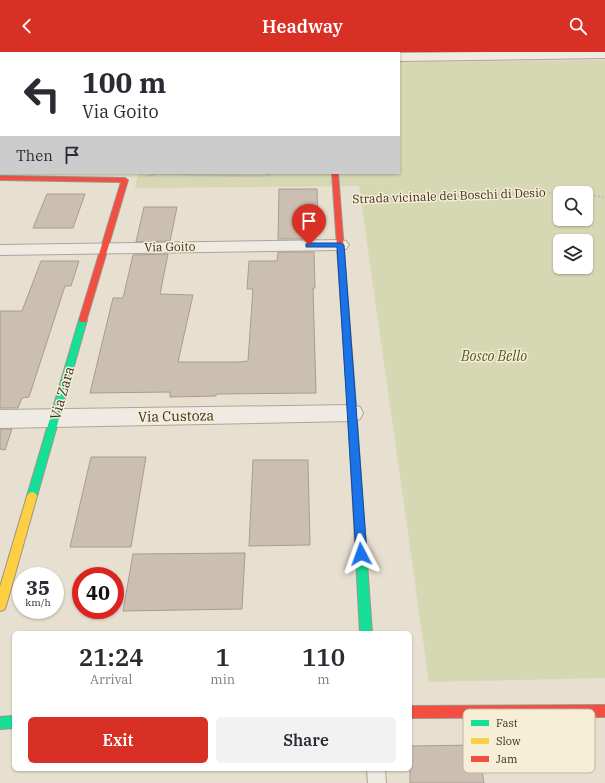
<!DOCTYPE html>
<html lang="en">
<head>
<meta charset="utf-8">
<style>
	:root { --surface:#fff; --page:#f2f2f3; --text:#2b2b33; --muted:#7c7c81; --accent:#d93025 }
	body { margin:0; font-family:"IBM Plex Serif",serif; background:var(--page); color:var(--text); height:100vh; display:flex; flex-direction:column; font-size:15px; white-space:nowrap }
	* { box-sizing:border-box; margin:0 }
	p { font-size:13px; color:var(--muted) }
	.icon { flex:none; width:22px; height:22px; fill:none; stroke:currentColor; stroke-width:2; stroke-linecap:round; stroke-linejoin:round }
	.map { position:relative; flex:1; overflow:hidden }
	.sheet { position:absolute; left:12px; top:579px; width:400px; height:140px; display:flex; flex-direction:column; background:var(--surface); border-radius:6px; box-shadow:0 1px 3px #0004 }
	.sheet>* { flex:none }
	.top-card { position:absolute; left:0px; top:0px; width:400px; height:122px; box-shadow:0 1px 3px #0004; background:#fff; color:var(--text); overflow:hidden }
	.tools { position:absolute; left:553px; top:134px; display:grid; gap:8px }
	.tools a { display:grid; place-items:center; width:40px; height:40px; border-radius:6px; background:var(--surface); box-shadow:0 1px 3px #0004; font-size:20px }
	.speed { position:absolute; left:12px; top:515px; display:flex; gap:8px; font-size:20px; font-weight:700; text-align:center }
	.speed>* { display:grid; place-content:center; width:52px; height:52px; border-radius:50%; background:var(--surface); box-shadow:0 1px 3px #0004; line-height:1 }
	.speed small { font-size:10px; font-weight:400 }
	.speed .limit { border:6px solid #d22; background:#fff; color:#111 }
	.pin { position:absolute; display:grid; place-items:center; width:34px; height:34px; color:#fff; margin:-41px -17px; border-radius:50% 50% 50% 0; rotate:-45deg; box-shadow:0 0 4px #0007 }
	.pin .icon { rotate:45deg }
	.me { position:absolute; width:44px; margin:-22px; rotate:356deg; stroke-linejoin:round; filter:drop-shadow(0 0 3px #0008) }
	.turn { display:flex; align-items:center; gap:14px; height:84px; padding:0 16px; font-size:18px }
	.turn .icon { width:52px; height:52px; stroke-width:2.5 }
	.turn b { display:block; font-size:28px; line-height:34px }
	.then { display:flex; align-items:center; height:38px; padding:0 16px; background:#0003; gap:8px; font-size:15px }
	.eta { display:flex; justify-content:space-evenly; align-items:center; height:68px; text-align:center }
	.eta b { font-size:24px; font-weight:600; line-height:28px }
	.button { display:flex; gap:8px; margin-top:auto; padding:8px 16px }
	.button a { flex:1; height:46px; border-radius:6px; background:var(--accent); color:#fff; font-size:16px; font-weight:600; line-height:46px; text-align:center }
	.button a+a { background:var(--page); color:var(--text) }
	header { display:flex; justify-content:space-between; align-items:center; height:52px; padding:0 16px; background:var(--accent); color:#fff; font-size:18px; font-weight:600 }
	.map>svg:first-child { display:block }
	.green { fill:#d6d7b3; fill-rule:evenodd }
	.building { fill:#cbbfb2; stroke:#a89c90 }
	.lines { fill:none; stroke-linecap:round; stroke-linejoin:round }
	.lane-casing { stroke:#ada599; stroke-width:2 }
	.street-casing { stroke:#ada599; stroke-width:2 }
	.fast-casing { stroke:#9c958a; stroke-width:2 }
	.slow-casing { stroke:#9c958a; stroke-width:2 }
	.jam-casing { stroke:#9c958a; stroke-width:2 }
	.path-far1 { stroke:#c8c2b9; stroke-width:1.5; stroke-dasharray:2 1; stroke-linecap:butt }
	.path { stroke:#c8c2b9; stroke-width:2; stroke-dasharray:2.5 1.5; stroke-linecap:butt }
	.lane { fill:#efebe3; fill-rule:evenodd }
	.street { fill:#efebe3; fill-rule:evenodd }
	.fast { fill:#16e098; fill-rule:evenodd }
	.slow { fill:#ffcf43; fill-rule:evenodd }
	.jam { fill:#f24e42; fill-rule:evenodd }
	.route { fill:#1a73e8; stroke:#114b97 }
	.labels { text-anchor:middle; stroke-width:3; stroke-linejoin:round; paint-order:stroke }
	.far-street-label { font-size:12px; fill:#3d2e20; stroke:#f7eed8 }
	.park-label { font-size:14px; font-style:italic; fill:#4d5a26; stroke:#f7eed8 }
	.street-label { font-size:14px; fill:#3d2e20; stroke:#f7eed8 }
	.key { fill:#f7eed8; stroke:#bfb4a1; stroke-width:1 }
	.key-label { font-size:11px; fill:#3d2e20 }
</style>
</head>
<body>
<header><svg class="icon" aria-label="back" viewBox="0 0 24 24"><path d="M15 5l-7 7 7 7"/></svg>Headway<svg class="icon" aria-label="search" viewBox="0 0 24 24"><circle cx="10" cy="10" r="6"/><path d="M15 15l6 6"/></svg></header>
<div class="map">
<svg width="605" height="731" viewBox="0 0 605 731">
	<rect width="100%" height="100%" fill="#e7e0d1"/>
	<g class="green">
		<path d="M 0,0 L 316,0 L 316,1 L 1,1 L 1,5 Z"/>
		<path d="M 605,8 L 605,626 L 429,630 L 359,134 L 135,136 L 138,121 L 399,121 L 399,10 ZM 560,141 L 586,141 L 586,167 L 560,167 ZM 560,189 L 586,189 L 586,215 L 560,215 Z"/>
	</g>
	<g class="building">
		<path d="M 279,137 L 317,137 L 318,172 L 313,172 L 314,187 L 278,187 Z"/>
		<path d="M 47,142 L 85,142 L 73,176 L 33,176 Z"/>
		<path d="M 144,155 L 177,155 L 170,189 L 136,190 Z"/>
		<path d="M 278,200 L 314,200 L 315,236 L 313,236 L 316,341 L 216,342 L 216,344 L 170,345 L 170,340 L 90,341 L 113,246 L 123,246 L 133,203 L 168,202 L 160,242 L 193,243 L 178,310 L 239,310 L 248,309 L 253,237 L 247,237 L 249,209 L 277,209 Z"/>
		<path d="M 41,209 L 79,209 L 71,234 L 65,234 L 29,345 L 22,346 L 18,356 L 0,356 L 0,259 L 22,259 Z"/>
		<path d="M 0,377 L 12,377 L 5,398 L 0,397 Z"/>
		<path d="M 91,405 L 146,405 L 131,495 L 70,495 Z"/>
		<path d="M 253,408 L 308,408 L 310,493 L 249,494 Z"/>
		<path d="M 245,501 L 242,557 L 123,559 L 133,502 Z"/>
		<path d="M 478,693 L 484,731 L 410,731 L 410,694 Z"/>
	</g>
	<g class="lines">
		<g class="lane-casing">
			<path id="lane" d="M 367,717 L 385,717 L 386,731 L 368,731 Z"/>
		</g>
		<g class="street-casing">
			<g id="street">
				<path d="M 489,0 L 605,0 L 605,6 L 399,9 L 399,1 Z"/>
				<path d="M 340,188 L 346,189 L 349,193 L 346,197 L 340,198 L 0,203 L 0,193 Z"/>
				<path d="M 352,353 L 360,355 L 363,361 L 360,367 L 352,369 L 0,376 L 0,358 Z"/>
			</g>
		</g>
		<g class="fast-casing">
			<g id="fast">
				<path d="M 83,265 L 87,268 L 37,444 L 35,447 L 32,448 L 29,447 L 27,444 L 79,268 Z"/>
				<path d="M 351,338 L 355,341 L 372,581 L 360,581 L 347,341 Z"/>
				<path d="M 14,664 L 14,676 L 0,677 L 0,665 Z"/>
			</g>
		</g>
		<g class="slow-casing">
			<g id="slow">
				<rect x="324" y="0" width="4" height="1"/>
				<path d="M 32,440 L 35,441 L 37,444 L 6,554 L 4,558 L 0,559 L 0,535 L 27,444 L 29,441 Z"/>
			</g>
		</g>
		<g class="jam-casing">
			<g id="jam">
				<path d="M 332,121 L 338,121 L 355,341 L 351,344 L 347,341 Z"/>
				<path d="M 0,124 L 125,126 L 128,128 L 86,270 L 80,270 L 79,268 L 121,130 L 0,128 Z"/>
				<path d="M 605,653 L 605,665 L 410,666 L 410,654 Z"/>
			</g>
		</g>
		<g class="path-far1">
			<path d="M 0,28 L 1,26"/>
			<path d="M 149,124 L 158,122 L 237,124"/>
			<path d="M 263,124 L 278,121"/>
		</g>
		<g class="path">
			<path d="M 186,123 L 260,124 L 269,123"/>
			<path d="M 147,124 L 155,123"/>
			<path d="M 562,141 L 584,141"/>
			<path d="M 586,141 L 605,146"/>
			<path d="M 361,147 L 560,141"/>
		</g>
		<use href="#lane" class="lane"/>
		<use href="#street" class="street"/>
		<use href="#fast" class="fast"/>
		<use href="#slow" class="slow"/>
		<use href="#jam" class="jam"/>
	</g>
	<path class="route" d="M 309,191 L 340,191 L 344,193 L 367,502 L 365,506 L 361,507 L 357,506 L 356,502 L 337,195 L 306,195 L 306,192 Z"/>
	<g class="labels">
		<g class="far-street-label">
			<text transform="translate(449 144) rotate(-2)" y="4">Strada vicinale dei Boschi di Desio</text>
			<text transform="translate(170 195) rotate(-1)" y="4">Via Goito</text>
		</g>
		<g class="park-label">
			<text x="494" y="309">Bosco Bello</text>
		</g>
		<g class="street-label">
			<text transform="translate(62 341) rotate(-74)" y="5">Via Zara</text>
			<text transform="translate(176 364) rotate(-1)" y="5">Via Custoza</text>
		</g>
	</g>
	<rect x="463" y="657" width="132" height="64" rx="6" class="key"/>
	<rect x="471" y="668" width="18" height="6" fill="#16e098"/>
	<rect x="471" y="686" width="18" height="6" fill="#ffcf43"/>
	<rect x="471" y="704" width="18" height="6" fill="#f24e42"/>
	<g class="key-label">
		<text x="496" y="675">Fast</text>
		<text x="496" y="693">Slow</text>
		<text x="496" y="711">Jam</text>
	</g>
</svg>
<div class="tools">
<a><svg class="icon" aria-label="search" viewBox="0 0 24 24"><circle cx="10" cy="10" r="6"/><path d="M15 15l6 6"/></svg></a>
<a><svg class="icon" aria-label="layers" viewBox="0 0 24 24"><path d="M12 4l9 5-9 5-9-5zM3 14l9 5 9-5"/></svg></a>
</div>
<div class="speed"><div>35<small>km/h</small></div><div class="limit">40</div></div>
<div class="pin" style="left:309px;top:193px;background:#d93025"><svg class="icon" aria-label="arrive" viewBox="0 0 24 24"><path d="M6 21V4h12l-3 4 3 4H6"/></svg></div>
<svg class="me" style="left:361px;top:502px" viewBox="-20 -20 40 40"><path d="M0-17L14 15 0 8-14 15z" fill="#1a73e8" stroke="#fff" stroke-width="4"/></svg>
<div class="top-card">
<div class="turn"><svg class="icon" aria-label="left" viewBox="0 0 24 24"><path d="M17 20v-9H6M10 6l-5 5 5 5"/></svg><div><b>100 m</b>Via Goito</div></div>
<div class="then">Then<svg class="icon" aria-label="arrive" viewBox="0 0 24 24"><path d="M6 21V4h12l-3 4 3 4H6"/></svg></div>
</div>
<section class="sheet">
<div class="eta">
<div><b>21:24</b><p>Arrival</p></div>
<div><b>1</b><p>min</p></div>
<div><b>110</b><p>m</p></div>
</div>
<div class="button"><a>Exit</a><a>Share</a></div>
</section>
</div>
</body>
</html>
